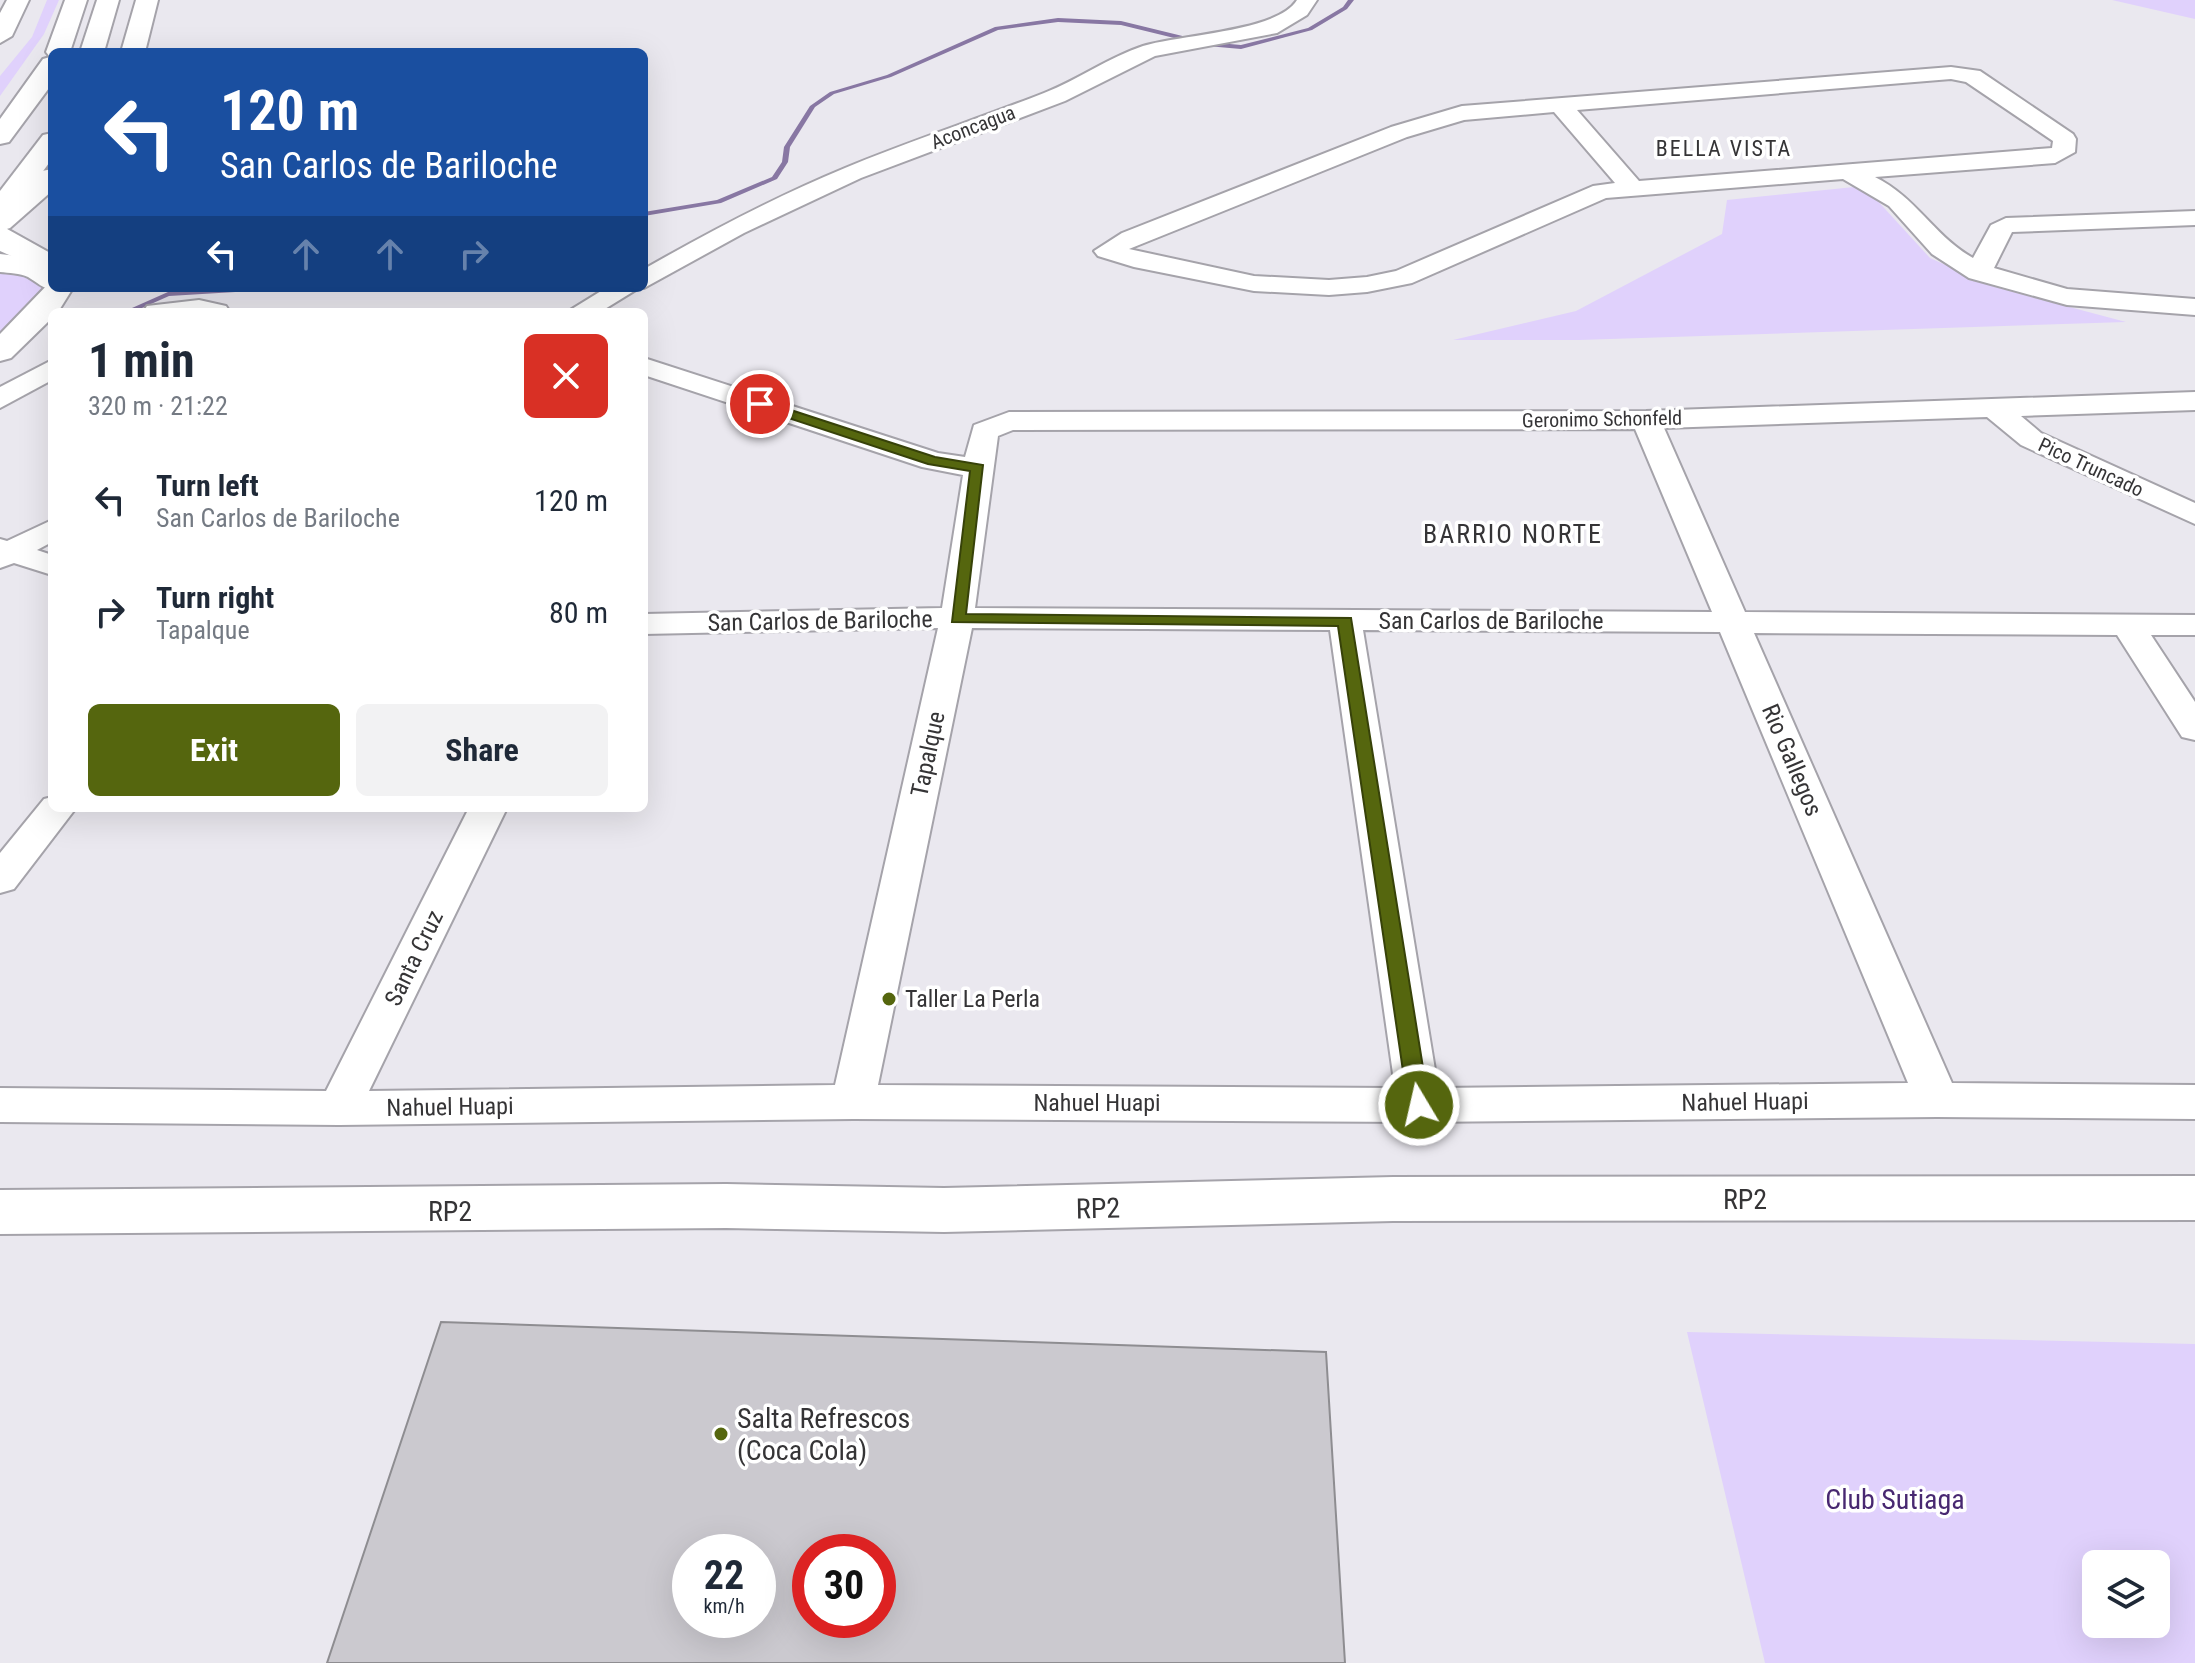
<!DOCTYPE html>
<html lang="en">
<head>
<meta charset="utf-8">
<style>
	:root { --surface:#fff; --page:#f2f2f3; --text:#1f2937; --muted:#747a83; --accent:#55660e }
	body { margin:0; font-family:"Roboto Condensed",sans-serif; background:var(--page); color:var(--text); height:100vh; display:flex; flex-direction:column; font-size:30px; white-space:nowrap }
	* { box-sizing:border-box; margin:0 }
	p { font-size:26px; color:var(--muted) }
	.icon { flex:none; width:44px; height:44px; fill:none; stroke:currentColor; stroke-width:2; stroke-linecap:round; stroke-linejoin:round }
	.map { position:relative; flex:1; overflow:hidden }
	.sheet { position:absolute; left:48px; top:308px; width:600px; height:504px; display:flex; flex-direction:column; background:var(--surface); border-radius:12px; box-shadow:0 8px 32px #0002 }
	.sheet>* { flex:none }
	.top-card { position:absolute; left:48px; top:48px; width:600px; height:244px; border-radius:12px; box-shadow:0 8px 32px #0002; background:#1a4fa0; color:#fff; overflow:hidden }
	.controls { position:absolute; left:2082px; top:1550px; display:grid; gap:16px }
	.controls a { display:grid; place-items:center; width:88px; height:88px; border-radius:12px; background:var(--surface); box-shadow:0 8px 32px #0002; font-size:40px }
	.speed { position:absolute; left:672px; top:1534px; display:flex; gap:16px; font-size:40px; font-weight:700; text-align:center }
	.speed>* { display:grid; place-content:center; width:104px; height:104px; border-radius:50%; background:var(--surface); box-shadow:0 8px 32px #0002; line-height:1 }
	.speed small { font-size:20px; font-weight:400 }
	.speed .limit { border:12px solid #d22; background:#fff; color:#111 }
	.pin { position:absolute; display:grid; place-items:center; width:68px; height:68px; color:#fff; margin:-34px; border:4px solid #fff; border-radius:50%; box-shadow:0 2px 8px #0007 }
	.me { position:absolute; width:88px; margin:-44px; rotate:351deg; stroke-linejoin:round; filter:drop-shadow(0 0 6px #0008) }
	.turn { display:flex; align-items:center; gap:28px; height:168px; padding:0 40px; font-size:36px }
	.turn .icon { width:104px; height:104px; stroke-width:2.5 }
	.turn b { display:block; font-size:56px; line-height:68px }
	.lanes { display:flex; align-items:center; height:76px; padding:0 40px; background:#0003; justify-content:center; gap:40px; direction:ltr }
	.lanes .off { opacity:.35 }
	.round { display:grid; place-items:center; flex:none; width:84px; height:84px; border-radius:12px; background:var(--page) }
	.headline { display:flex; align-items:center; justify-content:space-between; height:136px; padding:0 40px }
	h1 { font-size:48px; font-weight:700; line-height:60px }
	.button { display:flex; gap:16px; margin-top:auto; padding:16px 40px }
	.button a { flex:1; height:92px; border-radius:12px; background:var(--accent); color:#fff; font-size:32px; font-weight:700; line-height:92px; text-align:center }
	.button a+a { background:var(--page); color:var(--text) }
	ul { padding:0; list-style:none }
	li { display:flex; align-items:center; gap:24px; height:112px; padding:0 40px }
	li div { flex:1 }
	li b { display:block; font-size:30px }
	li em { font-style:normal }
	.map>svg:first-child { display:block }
	.green { fill:#e0d1fc; fill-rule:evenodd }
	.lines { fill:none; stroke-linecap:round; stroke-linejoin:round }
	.stream { fill:#8877a3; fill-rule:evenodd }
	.building { fill:#cbc9cf; stroke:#8e8d91; stroke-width:2; fill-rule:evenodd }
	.minor-casing { stroke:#a5a3aa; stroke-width:4 }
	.tertiary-casing { stroke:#a5a3aa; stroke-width:4 }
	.secondary-casing { stroke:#a5a3aa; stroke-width:4 }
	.motorway-casing { stroke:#a5a3aa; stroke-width:4 }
	.minor { fill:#fff; fill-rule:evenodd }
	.tertiary { fill:#fff; fill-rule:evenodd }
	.secondary { fill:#fff; fill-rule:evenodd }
	.motorway { fill:#fff; fill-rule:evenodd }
	.route { fill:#55660e; stroke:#374209; stroke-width:2 }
	.poi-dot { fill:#55660e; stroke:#fff; stroke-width:3 }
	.labels { text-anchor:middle; stroke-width:7; stroke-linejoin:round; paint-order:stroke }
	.far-street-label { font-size:20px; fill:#353436; stroke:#fff }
	.far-neighbourhood-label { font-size:22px; letter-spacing:2px; fill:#353436; stroke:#fff }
	.street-label { font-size:24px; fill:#353436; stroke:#fff }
	.poi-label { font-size:24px; fill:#353436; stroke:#fff; text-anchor:start }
	.neighbourhood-label { font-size:26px; letter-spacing:2px; fill:#353436; stroke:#fff }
	.near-street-label { font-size:28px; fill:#353436; stroke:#fff }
	.near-poi-label { font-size:28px; fill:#353436; stroke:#fff; text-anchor:start }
	.near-park-label { font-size:28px; fill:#482871; stroke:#fff }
</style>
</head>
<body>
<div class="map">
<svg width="2195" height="1663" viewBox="0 0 2195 1663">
	<rect width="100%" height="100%" fill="#eae8ef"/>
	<g class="green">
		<path d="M 47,0 L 59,0 L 44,34 L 0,96 L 0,76 L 32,37 Z"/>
		<path d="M 2112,0 L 2195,0 L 2195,19 Z"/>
		<path d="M 1864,186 L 1930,258 L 1995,287 L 2126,322 L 1579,340 L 1453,340 L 1576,311 L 1722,234 L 1727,200 Z"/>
		<path d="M 0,266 L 17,269 L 42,285 L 42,291 L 0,333 Z"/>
		<path d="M 1687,1332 L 2195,1344 L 2195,1663 L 1765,1663 ZM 2156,1564 L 2156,1624 L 2096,1624 L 2096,1564 Z"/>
	</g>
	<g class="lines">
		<g class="stream">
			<path d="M 1348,0 L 1354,0 L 1347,9 L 1312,30 L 1241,49 L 1207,46 L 1121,25 L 1058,22 L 998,30 L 891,77 L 834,94 L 815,107 L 790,147 L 788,162 L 777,179 L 721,203 L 644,216 L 644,212 L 717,200 L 772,177 L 782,162 L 784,147 L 810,106 L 830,92 L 887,75 L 995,27 L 1058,18 L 1121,21 L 1207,42 L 1241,45 L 1308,28 L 1343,7 Z"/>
			<path d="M 231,288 L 273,288 L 269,290 L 169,296 L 133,312 L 123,312 L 168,292 Z"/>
		</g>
	</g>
	<path class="building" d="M 441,1322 L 1326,1352 L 1345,1663 L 327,1663 ZM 690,1552 L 758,1552 L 758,1620 L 690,1620 ZM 810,1552 L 878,1552 L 878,1620 L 810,1620 Z"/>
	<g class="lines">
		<g class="minor-casing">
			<g id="minor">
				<path d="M 1297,0 L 1317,0 L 1307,15 L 1277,33 L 1155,56 L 1065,101 L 861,178 L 744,233 L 644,288 L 644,269 C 709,232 775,197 845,168 C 910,141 978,119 1044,93 C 1078,80 1109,57 1143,46 C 1182,34 1277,32 1297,0 Z"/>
				<path d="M 1951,67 L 1980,71 L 2073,134 L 2076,139 L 2075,152 L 2055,163 L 1875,177 C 1917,198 1934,236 1973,258 L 1991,225 L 2006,218 L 2195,211 L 2195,225 L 2012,232 L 1994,268 L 2067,289 L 2195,299 L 2195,315 L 2067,305 L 1969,278 L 1932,254 L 1889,206 L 1843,179 L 1606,198 L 1412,283 L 1367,292 L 1329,295 L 1254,291 L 1134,267 L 1098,256 L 1094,251 L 1122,233 L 1391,127 L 1462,106 ZM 1951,79 L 1966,82 L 2053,141 L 2052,148 L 1639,181 L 1577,110 ZM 1554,112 L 1615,183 L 1593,186 L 1396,271 L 1367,277 L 1329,280 L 1254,276 L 1129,249 L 1407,137 L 1464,120 Z"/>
				<path d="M 606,288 L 639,288 L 600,312 L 567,312 Z"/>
				<path d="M 199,300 L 226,306 L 230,312 L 143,312 L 147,306 Z"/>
				<path d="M 644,358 L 938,453 L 965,457 L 974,425 L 1009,412 L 1646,411 L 2195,392 L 2195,410 L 2021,416 L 2041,433 L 2195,503 L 2195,524 L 2021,445 L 1987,417 L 1664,428 L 1745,612 L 2195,615 L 2195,635 L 2151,635 L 2195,702 L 2195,740 L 2182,737 L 2117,635 L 1754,633 L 1952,1083 L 2195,1085 L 2195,1119 L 1937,1117 L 1419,1122 L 853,1119 L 339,1125 L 0,1122 L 0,1088 L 326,1091 L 469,808 L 507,808 L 369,1091 L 835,1085 L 938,628 L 644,634 L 644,614 L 942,608 L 963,475 L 922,467 L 644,375 ZM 1635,429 L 1712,612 L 975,608 L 998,436 L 1013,430 ZM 972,628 L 1330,630 L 1395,1088 L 878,1085 ZM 1363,630 L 1720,632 L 1908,1083 L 1438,1088 Z"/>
				<path d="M 52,360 L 52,380 L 0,408 L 0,387 Z"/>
				<path d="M 52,520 L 52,542 L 37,550 L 52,555 L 52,575 L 14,563 L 0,568 L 0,539 L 7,541 Z"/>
				<path d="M 52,797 L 52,808 L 76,808 L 14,889 L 0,893 L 0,853 L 44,799 Z"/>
			</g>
		</g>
		<g class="tertiary-casing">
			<g id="tertiary">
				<path d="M 7,0 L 29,0 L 12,36 L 0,43 L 0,13 Z"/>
				<path d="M 136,0 L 158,0 L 145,52 L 121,52 Z"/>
				<path d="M 52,169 L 52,191 L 10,228 L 0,231 L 0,207 L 42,171 Z"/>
				<path d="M 2195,1176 L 2195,1220 L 1393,1221 L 944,1232 L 726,1228 L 0,1234 L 0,1190 L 726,1184 L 944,1188 L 1393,1177 Z"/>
			</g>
		</g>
		<g class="secondary-casing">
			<g id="secondary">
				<path d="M 0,225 L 52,254 L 52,274 L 0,251 Z"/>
				<path d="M 52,280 L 52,288 L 73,288 L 58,312 L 52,312 L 52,318 L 11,358 L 0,361 L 0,334 Z"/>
			</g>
		</g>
		<g class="motorway-casing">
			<g id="motorway">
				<path d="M 65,0 L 87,0 L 70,52 L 52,52 L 52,84 L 9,142 L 0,144 L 0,119 L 43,59 L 50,57 L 46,52 Z"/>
				<path d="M 97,0 L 119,0 L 104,52 L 80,52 Z"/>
				<path d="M 52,133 L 52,159 L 10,216 L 0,218 L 0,191 L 43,135 Z"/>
				<path d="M 0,254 L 34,258 L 52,266 L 52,288 L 60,288 C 45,292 40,284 28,277 C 20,273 9,273 0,272 Z"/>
			</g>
		</g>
		<use href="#minor" class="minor"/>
		<use href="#tertiary" class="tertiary"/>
		<use href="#secondary" class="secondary"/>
		<use href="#motorway" class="motorway"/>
	</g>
	<path class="route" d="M 760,400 L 935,457 L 983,465 L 966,614 L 1351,618 L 1429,1105 L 1426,1111 L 1411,1111 L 1408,1105 L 1338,626 L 952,622 L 970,471 L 928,464 L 755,407 L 753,404 Z"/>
	<g class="poi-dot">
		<circle cx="889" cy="999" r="8"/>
		<circle cx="721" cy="1434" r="8"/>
	</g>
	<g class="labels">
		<g class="far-street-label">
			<text transform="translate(973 127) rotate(-21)" y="7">Aconcagua</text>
			<text transform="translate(1602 419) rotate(-1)" y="7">Geronimo Schonfeld</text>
			<text transform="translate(2091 467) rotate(25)" y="7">Pico Truncado</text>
		</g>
		<g class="far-neighbourhood-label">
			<text x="1724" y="156">BELLA VISTA</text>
		</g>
		<g class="street-label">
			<text transform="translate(820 621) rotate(-1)" y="8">San Carlos de Bariloche</text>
			<text x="1491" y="629">San Carlos de Bariloche</text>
			<text transform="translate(928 754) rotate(-78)" y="8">Tapalque</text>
			<text transform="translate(1792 760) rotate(67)" y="8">Rio Gallegos</text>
			<text transform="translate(414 958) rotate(-64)" y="8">Santa Cruz</text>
			<text transform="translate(1745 1102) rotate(-1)" y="8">Nahuel Huapi</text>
			<text x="1097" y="1111">Nahuel Huapi</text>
			<text transform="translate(450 1107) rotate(-1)" y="8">Nahuel Huapi</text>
		</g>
		<g class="poi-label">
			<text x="905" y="1007">Taller La Perla</text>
		</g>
		<g class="neighbourhood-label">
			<text x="1513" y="543">BARRIO NORTE</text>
		</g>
		<g class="near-street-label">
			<text x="1745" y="1209">RP2</text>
			<text transform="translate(1098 1208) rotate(-1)" y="10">RP2</text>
			<text x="450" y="1221">RP2</text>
		</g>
		<g class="near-poi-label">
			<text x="737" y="1428">Salta Refrescos<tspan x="737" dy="32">(Coca Cola)</tspan></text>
		</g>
		<g class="near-park-label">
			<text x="1895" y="1509">Club Sutiaga</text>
		</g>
	</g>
</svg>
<div class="controls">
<a><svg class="icon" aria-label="layers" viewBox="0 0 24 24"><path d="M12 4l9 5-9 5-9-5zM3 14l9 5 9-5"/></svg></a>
</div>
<div class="speed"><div>22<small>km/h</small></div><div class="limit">30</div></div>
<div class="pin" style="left:760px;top:404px;background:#d93025"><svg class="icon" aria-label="arrive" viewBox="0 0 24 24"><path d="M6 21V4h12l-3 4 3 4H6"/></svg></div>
<svg class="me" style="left:1419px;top:1105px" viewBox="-20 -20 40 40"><circle r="17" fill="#55660e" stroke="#fff" stroke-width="3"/><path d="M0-11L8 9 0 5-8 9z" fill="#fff"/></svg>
<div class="top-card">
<div class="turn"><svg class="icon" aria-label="left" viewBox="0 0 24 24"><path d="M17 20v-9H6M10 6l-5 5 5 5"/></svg><div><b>120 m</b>San Carlos de Bariloche</div></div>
<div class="lanes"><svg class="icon" aria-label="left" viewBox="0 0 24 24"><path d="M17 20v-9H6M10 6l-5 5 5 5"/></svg><svg class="icon off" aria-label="ahead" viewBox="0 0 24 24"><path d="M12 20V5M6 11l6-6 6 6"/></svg><svg class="icon off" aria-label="ahead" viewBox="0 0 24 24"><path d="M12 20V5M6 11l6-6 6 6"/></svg><svg class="icon off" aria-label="right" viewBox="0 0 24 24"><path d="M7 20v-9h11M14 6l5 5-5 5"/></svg></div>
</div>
<section class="sheet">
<div class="headline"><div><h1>1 min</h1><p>320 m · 21:22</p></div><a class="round" style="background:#d93025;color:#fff"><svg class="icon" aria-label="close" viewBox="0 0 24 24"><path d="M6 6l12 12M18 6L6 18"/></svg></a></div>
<ul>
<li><svg class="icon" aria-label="left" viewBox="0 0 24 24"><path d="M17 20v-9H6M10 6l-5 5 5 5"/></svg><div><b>Turn left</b><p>San Carlos de Bariloche</p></div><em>120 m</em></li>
<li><svg class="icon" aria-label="right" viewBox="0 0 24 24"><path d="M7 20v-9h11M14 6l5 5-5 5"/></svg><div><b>Turn right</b><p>Tapalque</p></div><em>80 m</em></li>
</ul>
<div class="button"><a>Exit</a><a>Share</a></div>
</section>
</div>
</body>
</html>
